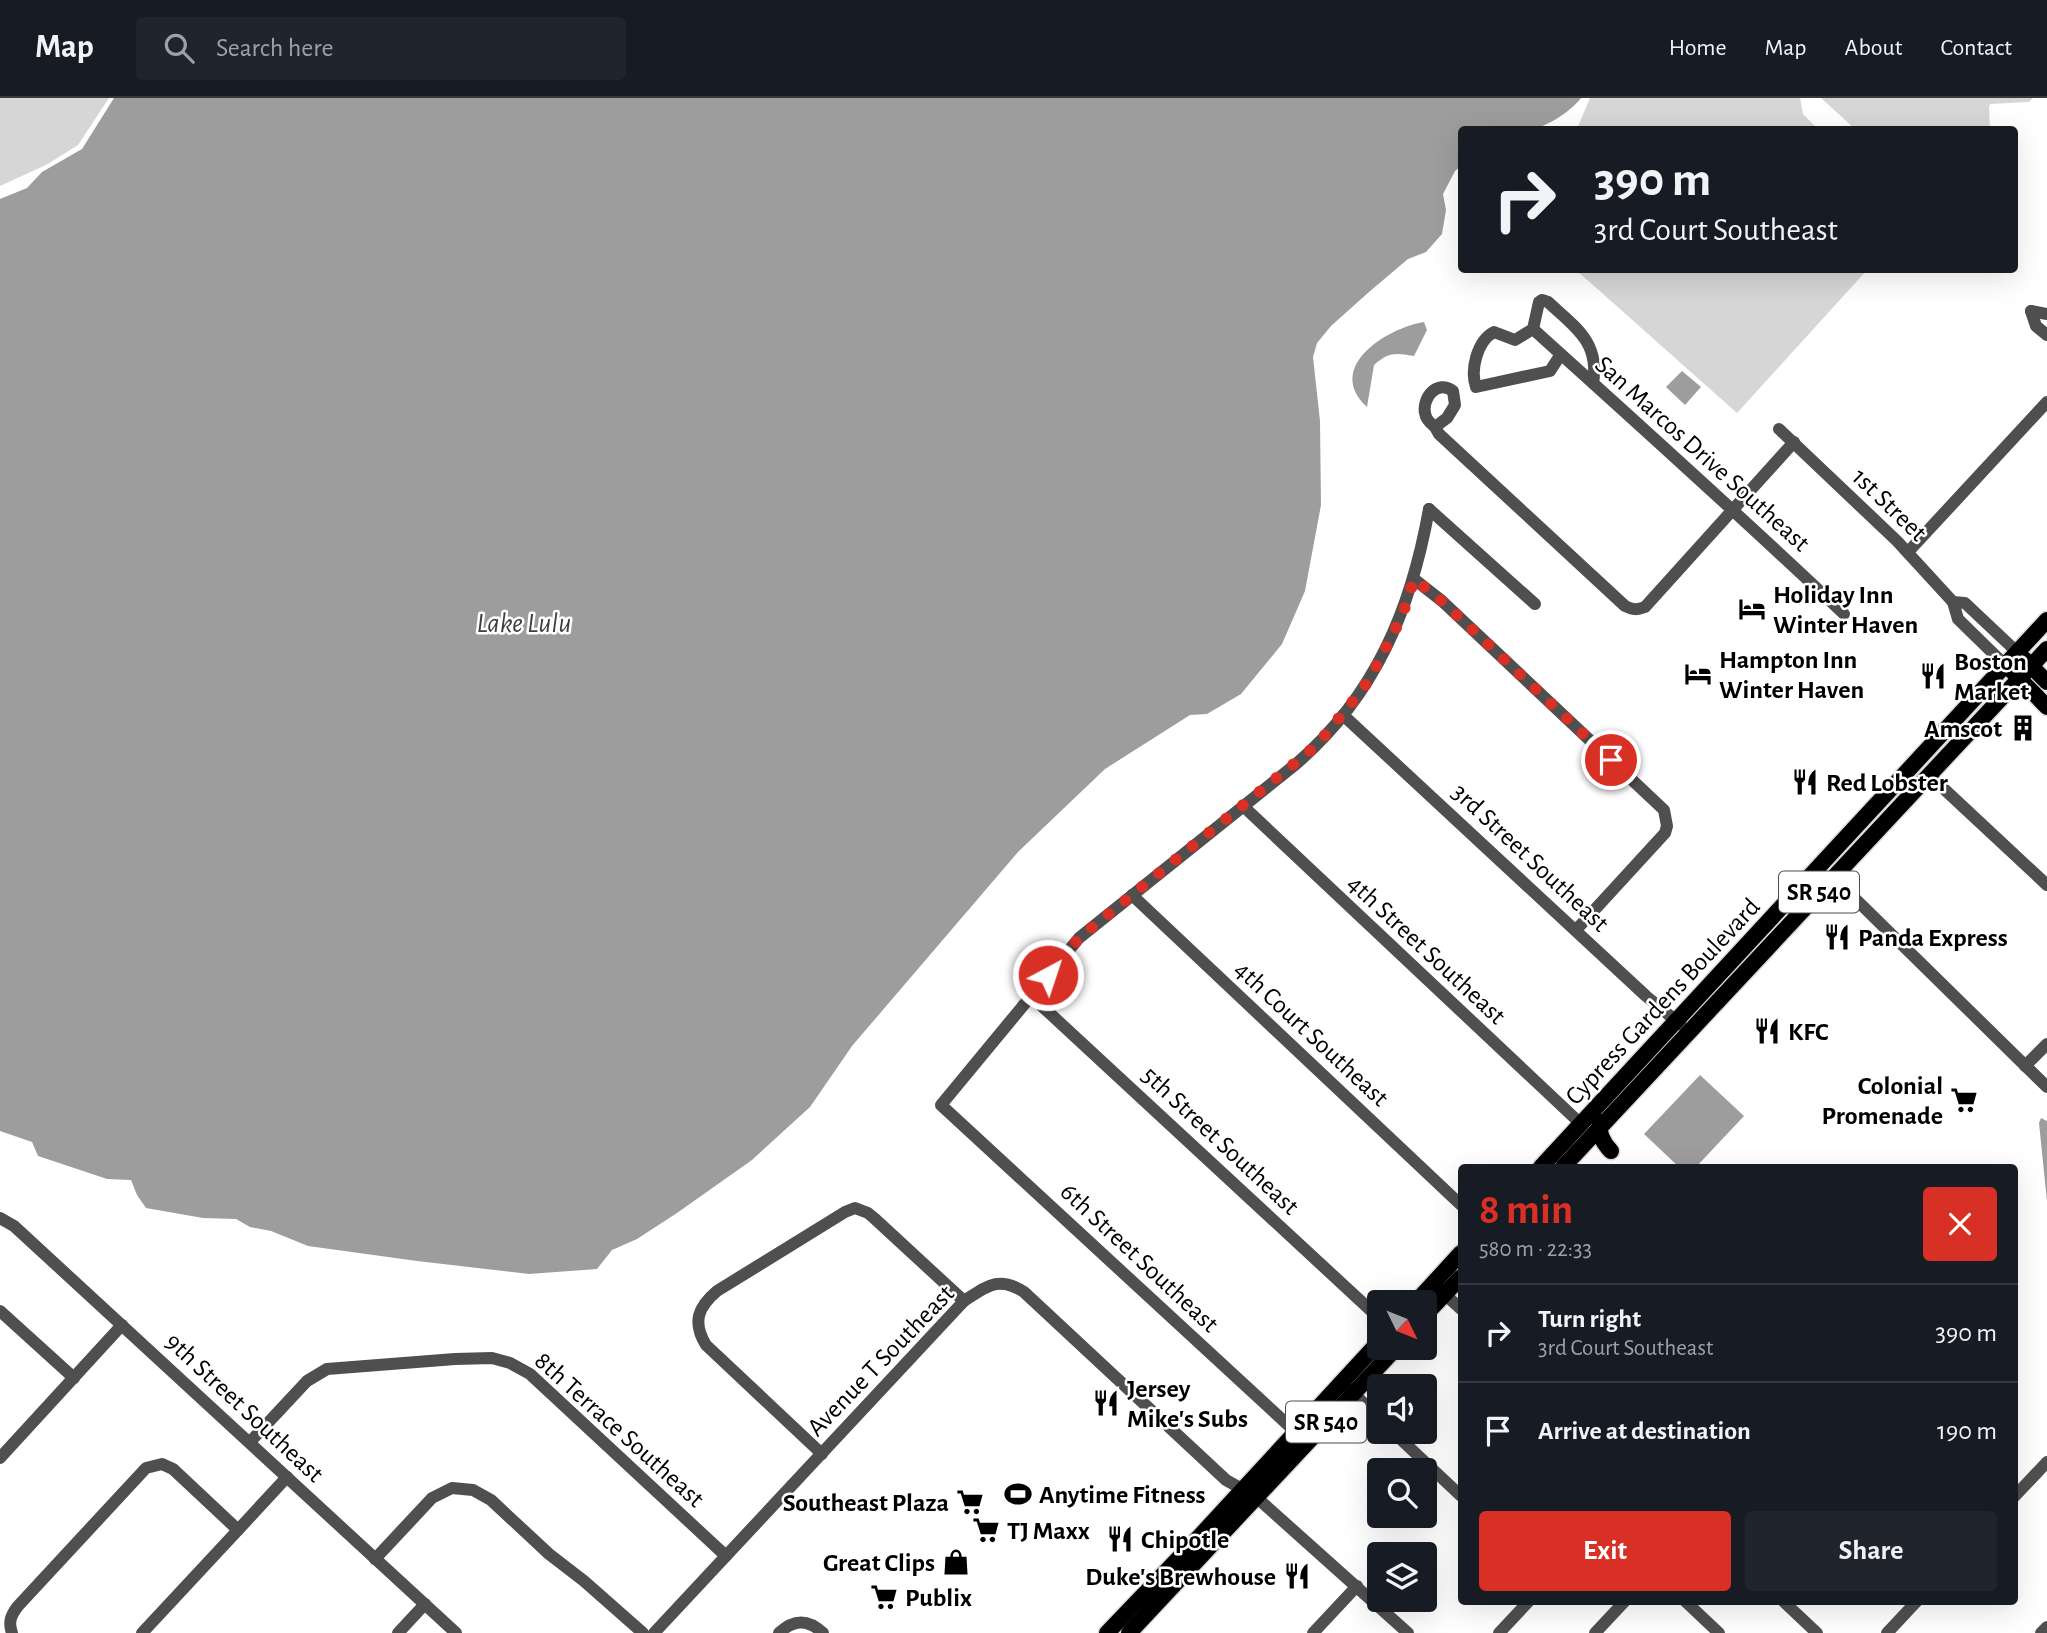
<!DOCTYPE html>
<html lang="en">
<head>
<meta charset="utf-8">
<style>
	:root { --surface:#171b24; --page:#20242c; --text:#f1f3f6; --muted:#9ea1a6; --line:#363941; --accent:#d93025 }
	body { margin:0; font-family:"Alegreya Sans",sans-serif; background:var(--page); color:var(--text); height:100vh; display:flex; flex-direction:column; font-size:26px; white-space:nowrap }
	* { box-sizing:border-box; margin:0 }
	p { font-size:23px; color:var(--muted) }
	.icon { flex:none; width:38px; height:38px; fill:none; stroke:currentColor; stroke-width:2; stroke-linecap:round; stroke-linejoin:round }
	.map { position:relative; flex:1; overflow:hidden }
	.details { position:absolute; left:1458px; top:1066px; width:560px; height:441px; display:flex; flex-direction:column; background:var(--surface); border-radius:7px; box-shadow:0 7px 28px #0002 }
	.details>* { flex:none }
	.banner { position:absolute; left:1458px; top:28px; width:560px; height:147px; border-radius:7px; box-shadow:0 7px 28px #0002; background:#171b24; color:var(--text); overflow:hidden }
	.needle { width:46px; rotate:133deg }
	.tools { position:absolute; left:1367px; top:1192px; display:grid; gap:14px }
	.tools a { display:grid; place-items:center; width:70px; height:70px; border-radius:7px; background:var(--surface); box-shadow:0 7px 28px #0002; font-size:35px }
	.pin { position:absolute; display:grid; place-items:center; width:60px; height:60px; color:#fff; margin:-30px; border:4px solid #fff; border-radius:50%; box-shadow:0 2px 7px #0007 }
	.me { position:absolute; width:77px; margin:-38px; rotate:40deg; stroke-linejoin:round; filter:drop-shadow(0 0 5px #0008) }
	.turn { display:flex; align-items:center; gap:24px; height:147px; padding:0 21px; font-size:32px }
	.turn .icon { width:91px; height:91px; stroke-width:2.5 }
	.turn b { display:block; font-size:49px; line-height:60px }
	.round { display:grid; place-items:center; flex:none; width:74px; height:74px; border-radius:7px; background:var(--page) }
	.head { display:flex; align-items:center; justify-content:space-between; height:119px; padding:0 21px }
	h1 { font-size:42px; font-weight:700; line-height:52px; color:var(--accent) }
	.action { display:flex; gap:14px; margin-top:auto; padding:14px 21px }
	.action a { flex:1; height:80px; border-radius:7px; background:var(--accent); color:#fff; font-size:28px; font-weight:700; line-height:80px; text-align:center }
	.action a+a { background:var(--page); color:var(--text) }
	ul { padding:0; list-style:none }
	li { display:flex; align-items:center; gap:21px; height:98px; padding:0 21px; border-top:2px solid var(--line) }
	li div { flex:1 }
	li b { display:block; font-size:26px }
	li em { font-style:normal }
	header { display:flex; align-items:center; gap:42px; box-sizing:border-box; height:98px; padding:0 35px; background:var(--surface); border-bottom:2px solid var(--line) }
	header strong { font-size:33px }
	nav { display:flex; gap:38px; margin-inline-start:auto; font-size:24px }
	.search { width:490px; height:63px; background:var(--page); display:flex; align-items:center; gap:18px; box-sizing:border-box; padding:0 24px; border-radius:7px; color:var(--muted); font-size:26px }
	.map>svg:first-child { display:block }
	.green { fill:#d6d6d6 }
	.water { fill:#9d9d9d }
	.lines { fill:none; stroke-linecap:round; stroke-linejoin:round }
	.major-casing { stroke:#dbdbdb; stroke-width:19 }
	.minor { stroke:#4f4f4f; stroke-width:12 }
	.major { stroke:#000; stroke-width:16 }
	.route { stroke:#d93025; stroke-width:12; stroke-dasharray:0 21.6 }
	.labels { text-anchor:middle; stroke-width:5; stroke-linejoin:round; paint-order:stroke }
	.shield { fill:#fff; stroke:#4c4c4c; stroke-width:2 }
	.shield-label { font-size:24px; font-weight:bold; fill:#000 }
	.street-label { font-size:26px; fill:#000; stroke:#fff }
	.poi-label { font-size:26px; font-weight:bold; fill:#000; stroke:#fff; text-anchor:start }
	.water-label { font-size:28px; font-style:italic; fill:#3e3e3e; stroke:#fff }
</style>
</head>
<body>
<header>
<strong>Map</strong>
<div class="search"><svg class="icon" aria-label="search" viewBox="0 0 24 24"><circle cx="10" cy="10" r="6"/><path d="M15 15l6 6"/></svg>Search here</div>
<nav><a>Home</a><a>Map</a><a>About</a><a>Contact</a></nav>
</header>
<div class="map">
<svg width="2047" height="1535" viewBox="0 0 2047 1535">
	<rect width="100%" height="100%" fill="#fff"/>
	<g class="green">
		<path d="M 0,0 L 109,0 L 78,47 L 46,67 L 0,88 Z"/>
		<path d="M 1590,0 L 1800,0 L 1803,16 L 1818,31 L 1577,31 Z"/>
		<path d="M 1821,0 L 2033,0 L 2029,4 L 1990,6 L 1989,9 L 1990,32 L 1855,31 Z"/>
		<path d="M 1576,172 L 1867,172 L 1737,315 Z"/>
	</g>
	<g class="water">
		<path d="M 114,0 L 1581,0 C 1570,14 1547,29 1529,32 C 1507,34 1483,32 1461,32 L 1461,68 L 1455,73 L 1443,96 L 1446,112 L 1442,136 L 1426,154 L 1408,161 L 1369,194 L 1331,228 L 1317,245 L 1313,259 L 1320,323 L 1321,407 L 1305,493 L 1282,546 L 1241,596 L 1207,616 L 1190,617 L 1105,671 L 1018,754 L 852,948 L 810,1009 L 752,1062 L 677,1115 L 637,1141 L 612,1152 L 597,1171 L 529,1176 L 417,1163 L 308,1148 L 271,1133 L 250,1129 L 236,1121 L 203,1120 L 146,1110 L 137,1097 L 131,1082 L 107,1081 L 38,1058 L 32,1044 L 0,1033 L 0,101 L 27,90 L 42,74 L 82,51 Z"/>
		<path d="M 1424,224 L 1427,232 L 1414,258 C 1395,255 1389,254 1374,267 L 1367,309 C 1324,269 1387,230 1424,224 Z"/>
		<path d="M 1682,273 L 1701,289 L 1685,307 L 1666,289 Z"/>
		<path d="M 1700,977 L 1744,1018 L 1696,1069 L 1679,1069 L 1644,1036 Z"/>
		<path d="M 2041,1020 L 2047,1023 L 2047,1103 L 2039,1025 Z"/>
	</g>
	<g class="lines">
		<g class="major-casing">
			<g id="major">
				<path d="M 2024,561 L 2047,584"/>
				<path d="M 2012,573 L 2047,609"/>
				<path d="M 1600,1024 C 1598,1036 1603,1045 1611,1053"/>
				<path d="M 1541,1069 L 2047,522"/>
				<path d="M 1563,1069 L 2047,551"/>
				<path d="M 1416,1204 L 1461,1155"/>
				<path d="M 1424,1218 L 1461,1179"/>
				<path d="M 1107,1535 L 1200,1438 L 1379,1244"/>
				<path d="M 1129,1535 L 1396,1250"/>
			</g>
		</g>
		<g class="minor">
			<path d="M 2031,213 L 2036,228 L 2047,237"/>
			<path d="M 2031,213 L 2047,216"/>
			<path d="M 1533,231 L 1539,204 L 1542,202 L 1548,204 C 1575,229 1600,244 1593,285"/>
			<path d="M 1561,256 L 1550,273 L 1476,289 C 1470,272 1477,243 1494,234 L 1515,242 L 1533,231 C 1637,325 1742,419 1844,516"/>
			<path d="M 1435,329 C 1431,326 1426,322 1425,315 C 1422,300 1437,281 1453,293 L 1455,307 L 1447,320 L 1435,329 L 1439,336 L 1625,508 C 1633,512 1637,512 1645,509 L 1794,344"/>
			<path d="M 1779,331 L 1897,443 L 1953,504 L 1958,521 L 2005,567"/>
			<path d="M 1429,411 L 1535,506"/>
			<path d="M 1908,454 L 2047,304"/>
			<path d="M 1414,481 L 1442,503 L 1664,712 L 1667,728 L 1665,735 L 1576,832"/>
			<path d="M 1953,504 L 1965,505 L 2017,554"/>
			<path d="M 1343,617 L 1646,898 L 1681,927"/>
			<path d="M 1929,677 L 2047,787"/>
			<path d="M 1243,708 L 1581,1026"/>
			<path d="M 1833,779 L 2047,989"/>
			<path d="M 1132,797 L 1461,1107"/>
			<path d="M 1031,898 L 1379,1220"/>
			<path d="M 2025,968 L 2047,946"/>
			<path d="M 0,1120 L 14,1128 L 456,1535"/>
			<path d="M 1438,1190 L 1461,1211"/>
			<path d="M 0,1213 L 74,1280"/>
			<path d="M 1349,1291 L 1379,1320"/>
			<path d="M 1393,1334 L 1461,1398"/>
			<path d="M 1300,1338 L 941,1007 L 1079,840 L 1296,666 C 1375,598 1411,512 1429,411"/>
			<path d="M 250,1344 L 307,1283 L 327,1271 L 455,1261 L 492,1260 L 510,1265 L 530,1276 L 726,1458"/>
			<path d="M 822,1356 L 706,1247 C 692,1224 698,1209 717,1193 L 845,1114 L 855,1110 L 868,1115 L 874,1120 L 964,1203"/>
			<path d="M 0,1360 L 122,1227"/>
			<path d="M 2014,1399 L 2047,1364"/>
			<path d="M 238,1432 L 287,1379"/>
			<path d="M 375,1461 L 432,1400 L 452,1390 L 473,1392 L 491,1402 L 549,1456 L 584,1483 L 643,1535"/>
			<path d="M 1685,1503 L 1719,1535"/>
			<path d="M 1783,1503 L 1817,1535"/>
			<path d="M 12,1535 C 8,1524 11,1517 18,1508 L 146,1370 L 162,1366 L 173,1371 L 238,1432 L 142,1535"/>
			<path d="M 398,1535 L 425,1506"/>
			<path d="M 654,1535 L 964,1203 C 986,1189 998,1177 1024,1194 L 1226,1382 L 1256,1399 L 1408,1535"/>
			<path d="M 779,1535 C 794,1521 808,1521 823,1535"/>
			<path d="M 1313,1535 L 1357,1488"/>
			<path d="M 1499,1535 L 1529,1503"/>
			<path d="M 1595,1535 L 1625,1503"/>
			<path d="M 1887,1535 L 1917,1503"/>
			<path d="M 2041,1535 L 2047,1529"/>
		</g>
		<use href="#major" class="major"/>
	</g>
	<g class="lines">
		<path class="route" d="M 1048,877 L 1079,840 L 1316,648 L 1363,591 L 1378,565 L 1402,518 L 1414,481 L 1442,503 L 1611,662"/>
	</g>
	<defs>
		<g id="hotel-bare" transform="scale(2.1)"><path d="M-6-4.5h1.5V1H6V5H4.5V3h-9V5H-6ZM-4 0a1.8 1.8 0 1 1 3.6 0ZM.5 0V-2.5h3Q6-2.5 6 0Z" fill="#000" stroke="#fff" stroke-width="2.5" paint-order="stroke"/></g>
		<g id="restaurant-bare" transform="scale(2.1)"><path d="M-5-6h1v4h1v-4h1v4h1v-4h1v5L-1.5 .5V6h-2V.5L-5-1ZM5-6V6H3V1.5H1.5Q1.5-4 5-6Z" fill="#000" stroke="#fff" stroke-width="2.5" paint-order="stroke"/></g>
		<g id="building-bare" transform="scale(2.1)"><path d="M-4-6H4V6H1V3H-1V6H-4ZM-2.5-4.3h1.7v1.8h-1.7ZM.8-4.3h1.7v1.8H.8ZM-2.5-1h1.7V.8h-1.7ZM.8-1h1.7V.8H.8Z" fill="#000" stroke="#fff" stroke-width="2.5" paint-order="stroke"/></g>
		<g id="supermarket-bare" transform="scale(2.1)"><path d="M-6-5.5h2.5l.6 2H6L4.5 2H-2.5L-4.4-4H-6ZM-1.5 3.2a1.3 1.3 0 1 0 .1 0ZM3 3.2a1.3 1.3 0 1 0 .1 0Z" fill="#000" stroke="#fff" stroke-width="2.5" paint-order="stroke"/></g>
		<g id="stadium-bare" transform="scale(2.1)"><path d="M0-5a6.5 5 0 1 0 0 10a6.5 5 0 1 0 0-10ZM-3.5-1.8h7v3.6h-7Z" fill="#000" stroke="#fff" stroke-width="2.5" paint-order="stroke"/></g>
		<g id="shop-bare" transform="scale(2.1)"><path d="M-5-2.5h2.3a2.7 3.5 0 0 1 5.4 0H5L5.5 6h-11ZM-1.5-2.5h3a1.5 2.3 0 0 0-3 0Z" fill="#000" stroke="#fff" stroke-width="2.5" paint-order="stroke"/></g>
	</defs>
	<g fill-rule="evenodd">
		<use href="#hotel-bare" x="1752" y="511"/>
		<use href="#hotel-bare" x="1698" y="576"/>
		<use href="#restaurant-bare" x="1933" y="578"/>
		<use href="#building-bare" x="2023" y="630"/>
		<use href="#restaurant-bare" x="1805" y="684"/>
		<use href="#restaurant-bare" x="1837" y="839"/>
		<use href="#restaurant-bare" x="1767" y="933"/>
		<use href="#supermarket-bare" x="1964" y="1002"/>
		<use href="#restaurant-bare" x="1106" y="1305"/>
		<use href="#stadium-bare" x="1018" y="1396"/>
		<use href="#supermarket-bare" x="970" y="1404"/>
		<use href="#supermarket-bare" x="986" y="1432"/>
		<use href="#restaurant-bare" x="1120" y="1441"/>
		<use href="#shop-bare" x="956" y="1464"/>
		<use href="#restaurant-bare" x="1297" y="1478"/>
		<use href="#supermarket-bare" x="884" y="1499"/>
	</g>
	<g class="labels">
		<g class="shield">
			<rect x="1779" y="773.5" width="80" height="41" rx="5"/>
			<rect x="1286" y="1303.5" width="80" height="41" rx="5"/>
		</g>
		<g class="shield-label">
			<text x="1819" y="802">SR 540</text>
			<text x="1326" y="1332">SR 540</text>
		</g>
		<g class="street-label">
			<text transform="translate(1703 355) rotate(42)" y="9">San Marcos Drive Southeast</text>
			<text transform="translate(1890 406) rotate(44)" y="9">1st Street</text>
			<text transform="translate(1531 759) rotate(43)" y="9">3rd Street Southeast</text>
			<text transform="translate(1427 851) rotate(43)" y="9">4th Street Southeast</text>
			<text transform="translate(1662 903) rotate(-47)" y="9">Cypress Gardens Boulevard</text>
			<text transform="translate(1312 935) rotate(43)" y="9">4th Court Southeast</text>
			<text transform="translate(1221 1042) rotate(43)" y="9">5th Street Southeast</text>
			<text transform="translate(1140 1159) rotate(43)" y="9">6th Street Southeast</text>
			<text transform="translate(880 1262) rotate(-46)" y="9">Avenue T Southeast</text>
			<text transform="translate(245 1309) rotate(43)" y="9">9th Street Southeast</text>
			<text transform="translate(620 1331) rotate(42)" y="9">8th Terrace Southeast</text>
		</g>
		<g class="poi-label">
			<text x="1773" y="505">Holiday Inn<tspan x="1773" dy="30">Winter Haven</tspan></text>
			<text x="1719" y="570">Hampton Inn<tspan x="1719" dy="30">Winter Haven</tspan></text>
			<text x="1954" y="572">Boston<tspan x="1954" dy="30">Market</tspan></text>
			<text x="2002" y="639" text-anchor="end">Amscot</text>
			<text x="1826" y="693">Red Lobster</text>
			<text x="1858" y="848">Panda Express</text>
			<text x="1788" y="942">KFC</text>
			<text x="1943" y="996" text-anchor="end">Colonial<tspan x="1943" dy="30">Promenade</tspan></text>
			<text x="1127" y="1299">Jersey<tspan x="1127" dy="30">Mike's Subs</tspan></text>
			<text x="1039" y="1405">Anytime Fitness</text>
			<text x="949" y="1413" text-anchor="end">Southeast Plaza</text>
			<text x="1007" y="1441">TJ Maxx</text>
			<text x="1141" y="1450">Chipotle</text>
			<text x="935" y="1473" text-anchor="end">Great Clips</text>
			<text x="1276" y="1487" text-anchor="end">Duke's Brewhouse</text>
			<text x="905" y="1508">Publix</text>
		</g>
		<g class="water-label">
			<text x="524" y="534">Lake Lulu</text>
		</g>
	</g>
</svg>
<div class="tools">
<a><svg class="needle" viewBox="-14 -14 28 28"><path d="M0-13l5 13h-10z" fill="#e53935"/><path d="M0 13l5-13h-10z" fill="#9ea1a6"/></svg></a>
<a><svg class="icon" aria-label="sound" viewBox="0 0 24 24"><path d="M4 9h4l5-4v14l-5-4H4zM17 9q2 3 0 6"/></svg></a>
<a><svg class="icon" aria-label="search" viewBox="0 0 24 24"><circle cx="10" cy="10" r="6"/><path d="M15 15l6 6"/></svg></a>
<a><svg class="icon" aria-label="layers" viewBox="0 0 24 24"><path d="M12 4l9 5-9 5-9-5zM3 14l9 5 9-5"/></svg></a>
</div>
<div class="pin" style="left:1611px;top:662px;background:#d93025"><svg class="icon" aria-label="arrive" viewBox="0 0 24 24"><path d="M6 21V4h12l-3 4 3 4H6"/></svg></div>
<svg class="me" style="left:1048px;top:877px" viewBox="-20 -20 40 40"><circle r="17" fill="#d93025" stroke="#fff" stroke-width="3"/><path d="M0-11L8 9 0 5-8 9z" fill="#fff"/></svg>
<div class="banner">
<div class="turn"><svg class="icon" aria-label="right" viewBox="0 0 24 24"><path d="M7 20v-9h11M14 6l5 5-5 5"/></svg><div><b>390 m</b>3rd Court Southeast</div></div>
</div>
<section class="details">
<div class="head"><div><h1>8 min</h1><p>580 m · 22:33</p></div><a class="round" style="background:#d93025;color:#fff"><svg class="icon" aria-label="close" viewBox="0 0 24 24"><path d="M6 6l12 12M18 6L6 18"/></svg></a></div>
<ul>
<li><svg class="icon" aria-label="right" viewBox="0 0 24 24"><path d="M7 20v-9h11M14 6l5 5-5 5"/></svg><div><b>Turn right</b><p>3rd Court Southeast</p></div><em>390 m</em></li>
<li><svg class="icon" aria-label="arrive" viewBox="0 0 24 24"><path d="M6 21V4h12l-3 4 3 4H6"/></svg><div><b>Arrive at destination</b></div><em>190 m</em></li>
</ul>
<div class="action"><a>Exit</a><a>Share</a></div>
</section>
</div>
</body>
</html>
